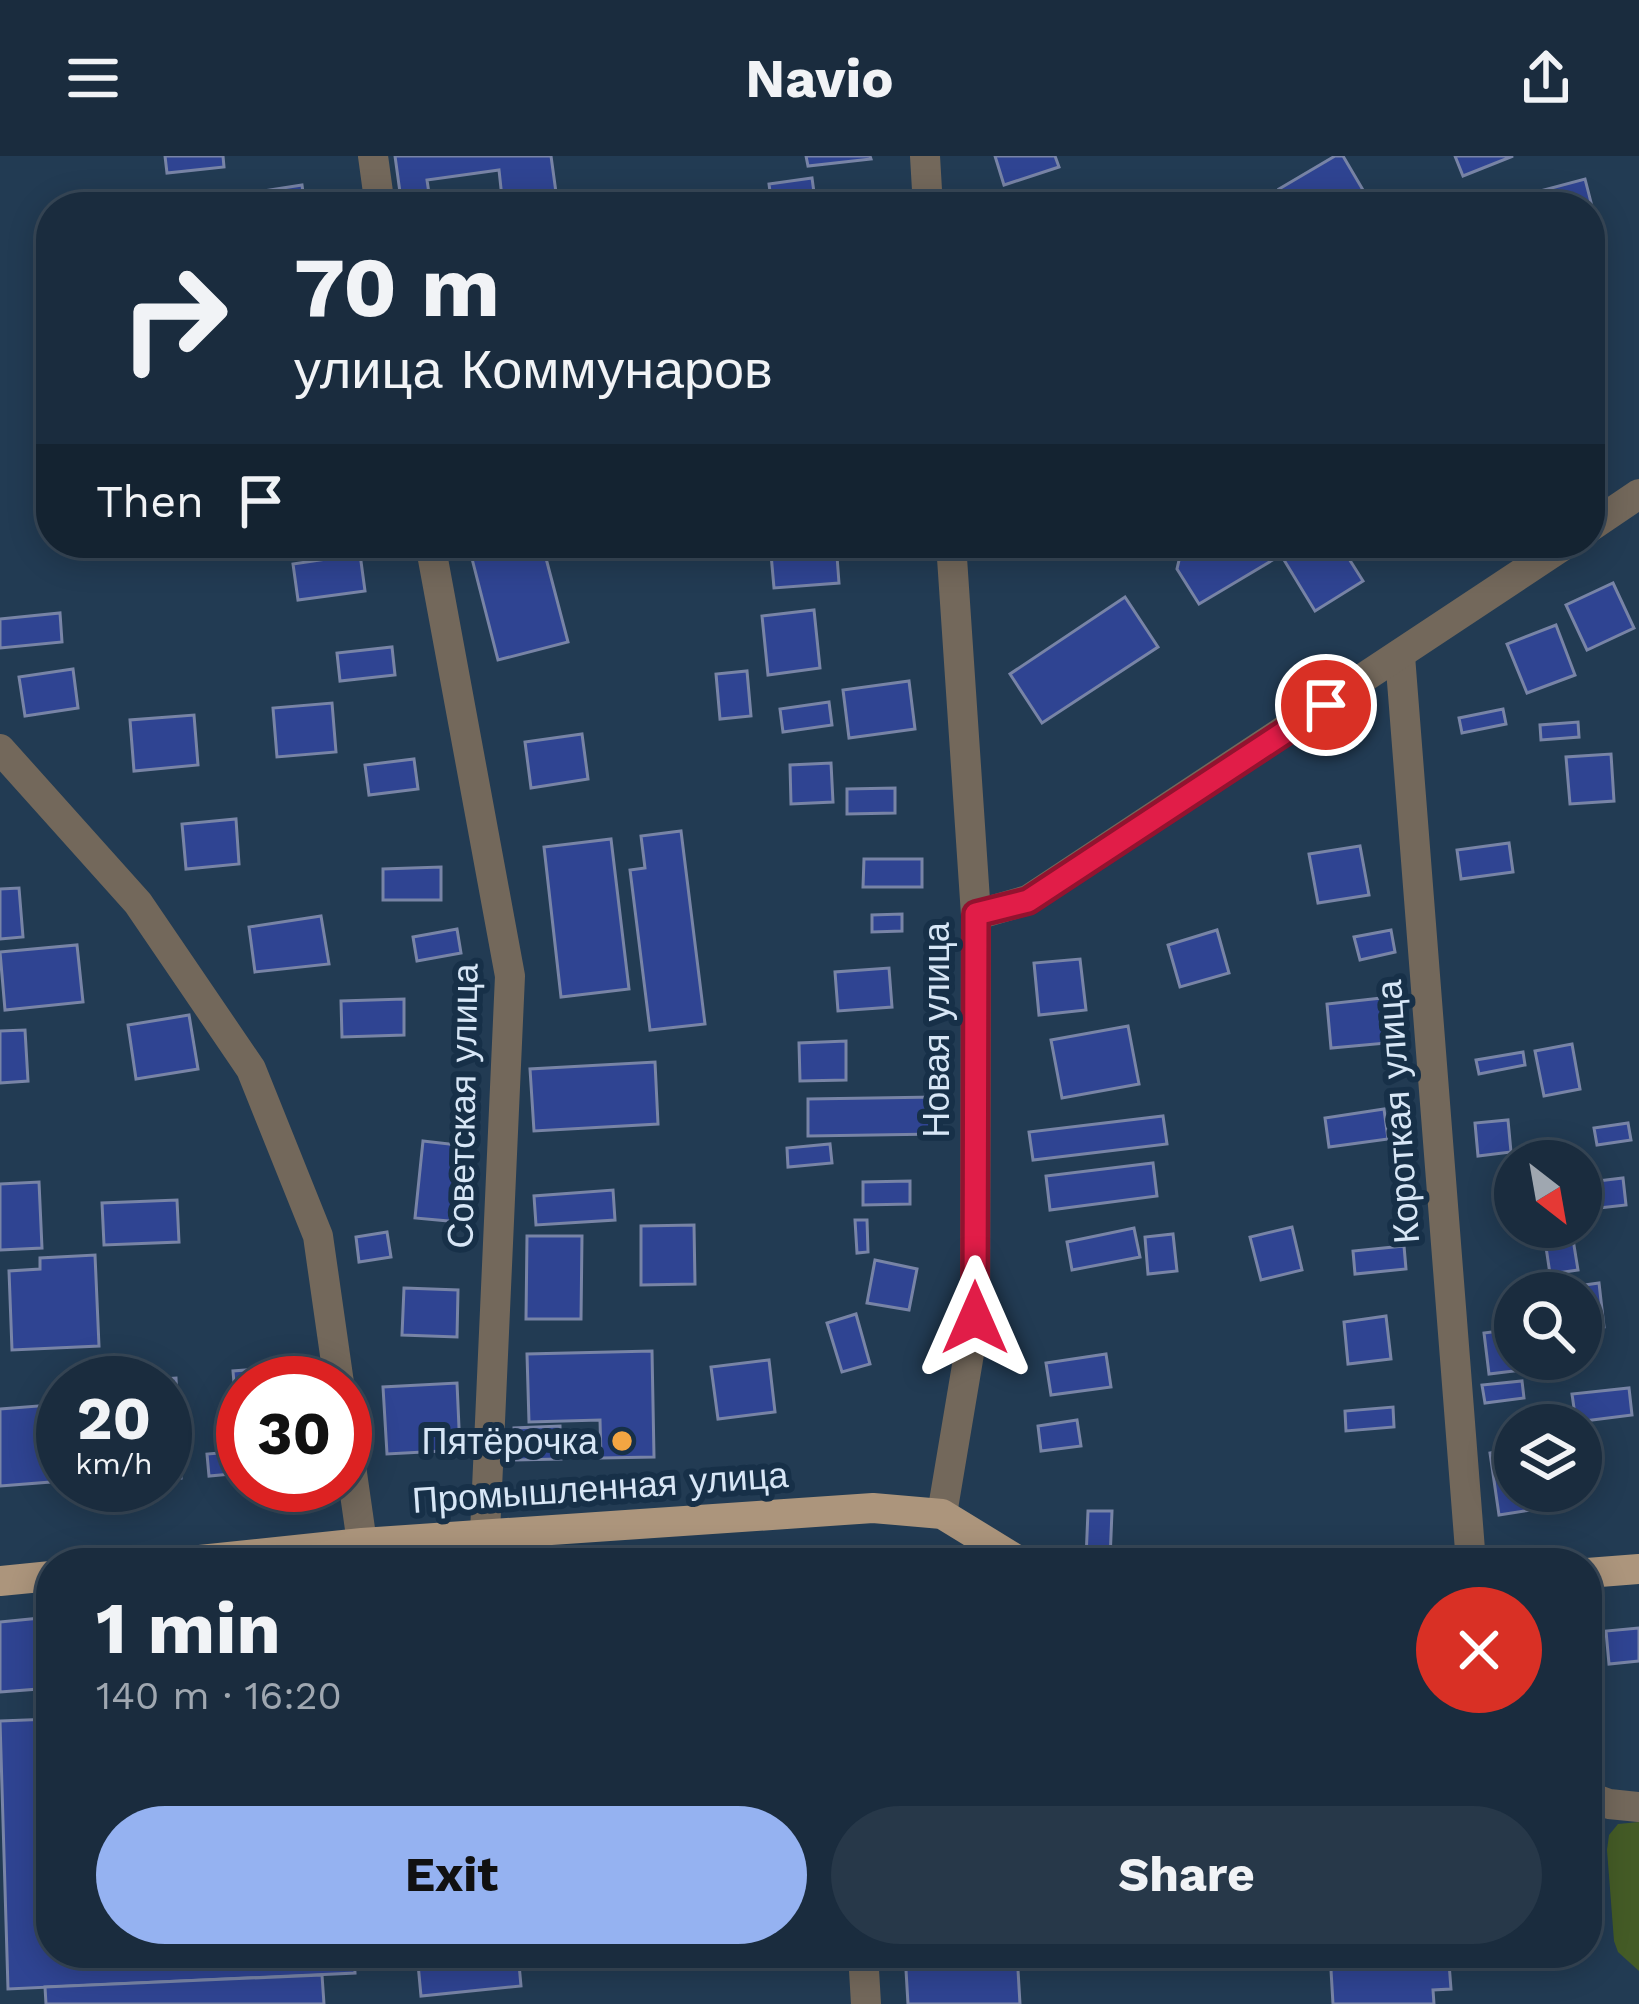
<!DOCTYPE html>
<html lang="en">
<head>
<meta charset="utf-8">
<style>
	:root { --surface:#1a2c3e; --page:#273849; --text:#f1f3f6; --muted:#9fa7b0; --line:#384858; --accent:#95b2f1 }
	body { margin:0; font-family:"Work Sans",sans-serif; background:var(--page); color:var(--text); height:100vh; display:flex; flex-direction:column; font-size:45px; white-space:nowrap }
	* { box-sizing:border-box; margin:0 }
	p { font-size:39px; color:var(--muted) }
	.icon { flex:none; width:66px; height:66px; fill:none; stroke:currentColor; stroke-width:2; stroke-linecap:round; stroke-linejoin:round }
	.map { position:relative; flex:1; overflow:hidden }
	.sheet { position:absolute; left:36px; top:1392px; width:1566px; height:420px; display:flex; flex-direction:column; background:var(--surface); border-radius:48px; box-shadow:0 6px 30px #0003,0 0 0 3px var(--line) }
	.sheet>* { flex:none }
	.guide { position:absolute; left:36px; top:36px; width:1569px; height:366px; border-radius:48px; box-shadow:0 6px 30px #0003,0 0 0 3px var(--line); background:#1a2c3e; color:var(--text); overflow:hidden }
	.needle { width:78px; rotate:149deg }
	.tools { position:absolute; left:1494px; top:984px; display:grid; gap:24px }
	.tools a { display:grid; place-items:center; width:108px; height:108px; border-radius:50%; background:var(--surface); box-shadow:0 6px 30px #0003,0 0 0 3px var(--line); font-size:60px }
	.speed { position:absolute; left:36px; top:1200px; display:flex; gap:24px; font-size:60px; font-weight:700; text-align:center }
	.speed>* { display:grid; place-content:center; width:156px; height:156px; border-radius:50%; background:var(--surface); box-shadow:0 6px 30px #0003,0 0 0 3px var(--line); line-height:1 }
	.speed small { font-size:30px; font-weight:400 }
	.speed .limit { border:18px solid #d22; background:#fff; color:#111 }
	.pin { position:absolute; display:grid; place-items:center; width:102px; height:102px; color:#fff; margin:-51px; border:6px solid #fff; border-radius:50%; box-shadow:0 3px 12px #0007 }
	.me { position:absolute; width:132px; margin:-66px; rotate:0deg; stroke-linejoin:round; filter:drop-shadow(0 0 9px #0008) }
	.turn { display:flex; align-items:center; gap:42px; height:252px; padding:0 60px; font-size:54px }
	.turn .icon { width:156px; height:156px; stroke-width:2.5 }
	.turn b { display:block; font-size:84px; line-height:102px }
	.then { display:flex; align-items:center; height:114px; padding:0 60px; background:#0003; gap:24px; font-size:45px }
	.round { display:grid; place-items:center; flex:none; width:126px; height:126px; border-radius:63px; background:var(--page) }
	.summary { display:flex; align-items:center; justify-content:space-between; height:204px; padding:0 60px }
	h1 { font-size:72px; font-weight:700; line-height:90px }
	.cta { display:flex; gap:24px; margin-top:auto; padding:24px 60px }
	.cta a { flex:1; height:138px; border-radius:72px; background:var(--accent); color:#111; font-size:48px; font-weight:700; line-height:138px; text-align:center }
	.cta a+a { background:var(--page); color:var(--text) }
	header { display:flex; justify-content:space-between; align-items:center; height:156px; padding:0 60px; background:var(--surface); font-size:54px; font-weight:700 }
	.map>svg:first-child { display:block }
	.green { fill:#445b26 }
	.building { fill:#2f4492; stroke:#7884a6; stroke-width:3 }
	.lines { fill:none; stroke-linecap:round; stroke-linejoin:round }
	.minor { stroke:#73685b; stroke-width:30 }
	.major { stroke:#ac957c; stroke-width:30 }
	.route-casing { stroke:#92132f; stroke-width:30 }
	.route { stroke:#e11d48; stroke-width:21 }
	.poi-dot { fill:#f3a542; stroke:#173048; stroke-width:4.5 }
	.labels { text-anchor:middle; stroke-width:12; stroke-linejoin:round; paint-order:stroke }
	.street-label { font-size:36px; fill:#d7e6f6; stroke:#173048 }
	.poi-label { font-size:36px; fill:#d7e6f6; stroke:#173048; text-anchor:end }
</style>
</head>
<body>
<header><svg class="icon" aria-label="menu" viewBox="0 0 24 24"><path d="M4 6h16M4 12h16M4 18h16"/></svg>Navio<svg class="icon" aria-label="share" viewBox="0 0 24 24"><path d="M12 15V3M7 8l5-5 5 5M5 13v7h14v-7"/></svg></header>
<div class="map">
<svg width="1639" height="1848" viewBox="0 0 1639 1848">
	<rect width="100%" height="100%" fill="#223b53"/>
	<path class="green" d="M 1639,1666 L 1639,1815 L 1618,1796 L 1614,1785 L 1607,1694 L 1609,1679 L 1618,1668 Z"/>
	<g class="building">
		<path d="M 165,0 L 223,0 L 224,11 L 167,17 Z"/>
		<path d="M 395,0 L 551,0 L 558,51 L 503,51 L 499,14 L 427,24 L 431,51 L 402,51 Z"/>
		<path d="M 806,0 L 870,0 L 871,3 L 808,10 Z"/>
		<path d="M 995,0 L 1055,0 L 1059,11 L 1004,29 Z"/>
		<path d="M 1335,0 L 1343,0 L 1373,51 L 1290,51 L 1279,33 Z"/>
		<path d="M 1455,0 L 1513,0 L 1463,20 Z"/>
		<path d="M 812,22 L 816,51 L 772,51 L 769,28 Z"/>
		<path d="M 1585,23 L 1595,62 L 1590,64 L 1590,51 L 1529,51 L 1525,39 Z"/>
		<path d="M 302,29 L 305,51 L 259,51 L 257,36 Z"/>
		<path d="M 1054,40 L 1058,51 L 1023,51 Z"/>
		<path d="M 468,387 L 542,387 L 568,486 L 498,504 Z"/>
		<path d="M 770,387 L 836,387 L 839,427 L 774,432 Z"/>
		<path d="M 1183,387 L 1339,387 L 1363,425 L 1315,455 L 1281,399 L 1199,448 L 1177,413 Z"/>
		<path d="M 360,398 L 365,435 L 298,444 L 293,408 Z"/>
		<path d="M 1613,427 L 1634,472 L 1587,494 L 1566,449 Z"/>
		<path d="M 1125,441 L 1158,491 L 1042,567 L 1010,518 Z"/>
		<path d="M 814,454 L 820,512 L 768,519 L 762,460 Z"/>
		<path d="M 60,457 L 62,486 L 0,492 L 0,463 Z"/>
		<path d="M 1556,469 L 1575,519 L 1527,537 L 1507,488 Z"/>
		<path d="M 392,491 L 395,519 L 340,525 L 337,497 Z"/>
		<path d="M 73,513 L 78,552 L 25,560 L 19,521 Z"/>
		<path d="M 747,515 L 751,560 L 720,563 L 716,518 Z"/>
		<path d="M 909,525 L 915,573 L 849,582 L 843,534 Z"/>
		<path d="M 829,546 L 832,569 L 783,576 L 780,553 Z"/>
		<path d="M 332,547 L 336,596 L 277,601 L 273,552 Z"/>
		<path d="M 1503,553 L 1506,568 L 1462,577 L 1459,562 Z"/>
		<path d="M 194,559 L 198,609 L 134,615 L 130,564 Z"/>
		<path d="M 1578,566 L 1579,581 L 1541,584 L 1540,569 Z"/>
		<path d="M 582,578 L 588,623 L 531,632 L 525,586 Z"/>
		<path d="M 1611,598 L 1614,645 L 1570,648 L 1566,601 Z"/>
		<path d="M 414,603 L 418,633 L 369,639 L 365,609 Z"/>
		<path d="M 831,607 L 833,646 L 791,648 L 790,609 Z"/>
		<path d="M 895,632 L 895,657 L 847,658 L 847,633 Z"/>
		<path d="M 236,663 L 239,708 L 186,713 L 182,668 Z"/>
		<path d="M 681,675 L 705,868 L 650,874 L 630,714 L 645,712 L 641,680 Z"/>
		<path d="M 611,683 L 629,833 L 561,841 L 544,691 Z"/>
		<path d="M 1509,687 L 1513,716 L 1461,723 L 1457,694 Z"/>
		<path d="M 1360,690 L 1369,739 L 1318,747 L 1309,698 Z"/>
		<path d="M 864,703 L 922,703 L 922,731 L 863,731 Z"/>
		<path d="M 441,711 L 441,744 L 383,744 L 383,713 Z"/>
		<path d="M 19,732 L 23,781 L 0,783 L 0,733 Z"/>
		<path d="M 902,758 L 902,775 L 872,776 L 872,759 Z"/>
		<path d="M 321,760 L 329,808 L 255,816 L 249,771 Z"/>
		<path d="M 457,773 L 461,797 L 417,805 L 413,781 Z"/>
		<path d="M 1217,774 L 1229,817 L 1180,831 L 1168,789 Z"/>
		<path d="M 1391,774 L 1395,796 L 1360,804 L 1354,781 Z"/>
		<path d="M 77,789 L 83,846 L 5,854 L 0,796 Z"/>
		<path d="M 1080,803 L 1086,854 L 1039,859 L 1034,807 Z"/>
		<path d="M 889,812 L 892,851 L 838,855 L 835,816 Z"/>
		<path d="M 1382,842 L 1387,887 L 1331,892 L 1327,848 Z"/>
		<path d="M 404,843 L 404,879 L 342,881 L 341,845 Z"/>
		<path d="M 189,859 L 198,913 L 136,923 L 128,869 Z"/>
		<path d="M 1128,870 L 1139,928 L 1062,942 L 1051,884 Z"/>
		<path d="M 25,874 L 28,925 L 0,927 L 0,875 Z"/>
		<path d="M 846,885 L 846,924 L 800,925 L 799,887 Z"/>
		<path d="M 1572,888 L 1580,933 L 1544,940 L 1535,895 Z"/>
		<path d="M 1523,896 L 1525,909 L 1479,918 L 1476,904 Z"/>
		<path d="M 655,906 L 658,968 L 534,975 L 530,913 Z"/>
		<path d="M 936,941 L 937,978 L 808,980 L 808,943 Z"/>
		<path d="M 1384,953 L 1388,983 L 1329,991 L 1325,962 Z"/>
		<path d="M 1163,960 L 1167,988 L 1033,1004 L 1029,976 Z"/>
		<path d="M 1508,964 L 1511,996 L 1478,1000 L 1475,967 Z"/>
		<path d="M 1628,967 L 1631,984 L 1597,989 L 1594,972 Z"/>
		<path d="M 423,985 L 467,990 L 460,1066 L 415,1062 Z"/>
		<path d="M 830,988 L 832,1007 L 788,1011 L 787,992 Z"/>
		<path d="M 1153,1007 L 1157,1040 L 1050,1054 L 1046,1020 Z"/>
		<path d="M 1623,1022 L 1626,1049 L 1581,1054 L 1581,1027 Z"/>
		<path d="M 910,1025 L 910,1048 L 863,1049 L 863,1026 Z"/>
		<path d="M 39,1026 L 42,1092 L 0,1094 L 0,1028 Z"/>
		<path d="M 613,1034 L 615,1064 L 536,1069 L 534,1040 Z"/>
		<path d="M 177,1044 L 179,1086 L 104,1089 L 102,1047 Z"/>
		<path d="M 855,1064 L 867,1064 L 868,1096 L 857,1097 Z"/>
		<path d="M 694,1069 L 695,1128 L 641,1129 L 641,1070 Z"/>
		<path d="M 1292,1071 L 1302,1114 L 1261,1124 L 1250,1081 Z"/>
		<path d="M 1543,1071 L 1571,1071 L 1578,1114 L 1550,1118 Z"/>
		<path d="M 1134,1072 L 1140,1101 L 1072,1114 L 1067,1086 Z"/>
		<path d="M 387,1076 L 391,1101 L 359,1106 L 356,1081 Z"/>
		<path d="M 1173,1078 L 1177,1115 L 1148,1118 L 1145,1081 Z"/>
		<path d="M 527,1080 L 582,1080 L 581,1163 L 526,1163 Z"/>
		<path d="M 1404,1090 L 1406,1113 L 1355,1118 L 1353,1095 Z"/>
		<path d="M 95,1099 L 99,1190 L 12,1194 L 9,1115 L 40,1113 L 40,1102 Z"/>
		<path d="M 875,1104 L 917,1113 L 909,1154 L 867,1147 Z"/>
		<path d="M 1599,1127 L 1604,1171 L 1581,1173 L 1581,1137 L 1564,1137 L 1563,1132 Z"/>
		<path d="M 404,1132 L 458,1134 L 457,1181 L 402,1179 Z"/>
		<path d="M 856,1158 L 870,1208 L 842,1216 L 827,1167 Z"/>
		<path d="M 1386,1160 L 1391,1203 L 1348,1208 L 1344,1166 Z"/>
		<path d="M 1515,1173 L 1515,1203 L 1545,1203 L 1546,1211 L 1489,1218 L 1484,1177 Z"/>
		<path d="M 652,1195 L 654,1301 L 601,1302 L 600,1264 L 529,1266 L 527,1198 Z"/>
		<path d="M 1106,1198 L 1111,1231 L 1051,1239 L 1046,1207 Z"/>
		<path d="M 312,1202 L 314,1227 L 270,1227 L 268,1205 Z"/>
		<path d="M 769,1204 L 775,1256 L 718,1263 L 711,1211 Z"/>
		<path d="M 261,1213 L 262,1227 L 243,1227 L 243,1262 L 237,1263 L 233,1215 Z"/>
		<path d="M 176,1222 L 181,1322 L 165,1323 L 165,1227 L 114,1226 Z"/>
		<path d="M 1522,1225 L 1524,1242 L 1485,1247 L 1482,1229 Z"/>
		<path d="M 457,1227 L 460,1294 L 387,1298 L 383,1231 Z"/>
		<path d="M 1629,1232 L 1632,1259 L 1576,1266 L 1572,1238 Z"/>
		<path d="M 63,1248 L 63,1325 L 0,1330 L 0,1253 Z"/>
		<path d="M 1393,1251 L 1394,1271 L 1346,1275 L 1345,1255 Z"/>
		<path d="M 1077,1264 L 1081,1290 L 1041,1295 L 1038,1270 Z"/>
		<path d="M 560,1270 L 561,1303 L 515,1304 L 514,1272 Z"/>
		<path d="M 1515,1293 L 1515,1335 L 1528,1335 L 1531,1354 L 1499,1359 L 1490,1297 Z"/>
		<path d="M 243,1295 L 243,1317 L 209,1320 L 207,1298 Z"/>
		<path d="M 1088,1355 L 1112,1355 L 1110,1404 L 1086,1403 Z"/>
		<path d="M 51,1461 L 51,1532 L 0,1536 L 0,1466 Z"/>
		<path d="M 1639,1472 L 1639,1505 L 1609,1508 L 1606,1475 Z"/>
		<path d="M 51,1563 L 51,1797 L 354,1797 L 355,1817 L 8,1833 L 0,1565 Z"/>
		<path d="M 417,1797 L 518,1797 L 521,1830 L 421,1840 Z"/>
		<path d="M 905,1797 L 1017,1797 L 1020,1848 L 908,1848 Z"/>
		<path d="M 1330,1797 L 1430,1797 L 1431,1808 L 1449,1807 L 1451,1833 L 1433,1834 L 1434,1848 L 1333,1848 Z"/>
		<path d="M 322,1819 L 324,1848 L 46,1848 L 45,1831 Z"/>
	</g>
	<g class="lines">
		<g class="minor">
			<path d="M 373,0 L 380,51"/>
			<path d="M 925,0 L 928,51"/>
			<path d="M 1590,371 L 1639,338"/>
			<path d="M 430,387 L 510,820 L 485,1377"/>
			<path d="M 1400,500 L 1471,1407"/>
			<path d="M 0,593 L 138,747 L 251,913 L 318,1080 L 339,1227"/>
			<path d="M 976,759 L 1028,744 L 1567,387"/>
			<path d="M 345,1268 L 362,1387"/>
			<path d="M 942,1358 L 975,1162 L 976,759 L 951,387"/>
			<path d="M 1587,1640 L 1609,1648 L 1639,1651"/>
			<path d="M 863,1797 L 866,1848"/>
		</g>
		<g class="major">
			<path d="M 171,1407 L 362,1387 L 873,1352 L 942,1358 L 1022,1407"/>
			<path d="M 1587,1417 L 1639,1413"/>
			<path d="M 0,1425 L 51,1420"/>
		</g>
	</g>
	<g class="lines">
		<g class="route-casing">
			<path id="route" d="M 975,1162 L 976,758 L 1028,745 L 1326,549"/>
		</g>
		<use href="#route" class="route"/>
	</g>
	<circle class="poi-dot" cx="622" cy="1285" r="12"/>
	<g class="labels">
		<g class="street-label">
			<text transform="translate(936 874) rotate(-90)" y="13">Новая улица</text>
			<text transform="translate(462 950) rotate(-89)" y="13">Советская улица</text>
			<text transform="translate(1397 956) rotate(-94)" y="13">Короткая улица</text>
			<text transform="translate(600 1331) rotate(-4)" y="13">Промышленная улица</text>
		</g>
		<g class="poi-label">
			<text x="598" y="1298">Пятёрочка</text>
		</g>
	</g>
</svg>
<div class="tools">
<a><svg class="needle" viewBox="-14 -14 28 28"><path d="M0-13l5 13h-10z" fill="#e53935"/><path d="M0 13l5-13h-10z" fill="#9fa7b0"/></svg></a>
<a><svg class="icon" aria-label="search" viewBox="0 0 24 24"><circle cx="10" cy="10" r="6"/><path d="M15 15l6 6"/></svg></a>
<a><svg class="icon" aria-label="layers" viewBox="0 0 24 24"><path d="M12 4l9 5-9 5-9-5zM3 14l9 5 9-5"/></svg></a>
</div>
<div class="speed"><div>20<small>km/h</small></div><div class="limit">30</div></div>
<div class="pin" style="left:1326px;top:549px;background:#d93025"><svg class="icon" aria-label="arrive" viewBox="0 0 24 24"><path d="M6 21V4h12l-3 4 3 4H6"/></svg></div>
<svg class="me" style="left:975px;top:1162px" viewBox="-20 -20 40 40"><path d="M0-17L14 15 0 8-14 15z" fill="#e11d48" stroke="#fff" stroke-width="4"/></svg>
<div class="guide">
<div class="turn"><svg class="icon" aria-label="right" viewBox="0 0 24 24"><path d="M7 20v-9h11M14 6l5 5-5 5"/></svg><div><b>70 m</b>улица Коммунаров</div></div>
<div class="then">Then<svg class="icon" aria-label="arrive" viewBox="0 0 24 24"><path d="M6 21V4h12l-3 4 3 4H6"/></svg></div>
</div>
<section class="sheet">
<div class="summary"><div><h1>1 min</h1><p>140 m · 16:20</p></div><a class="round" style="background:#d93025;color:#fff"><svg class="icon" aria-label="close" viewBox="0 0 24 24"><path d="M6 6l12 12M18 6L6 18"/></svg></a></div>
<div class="cta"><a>Exit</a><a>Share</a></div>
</section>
</div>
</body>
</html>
